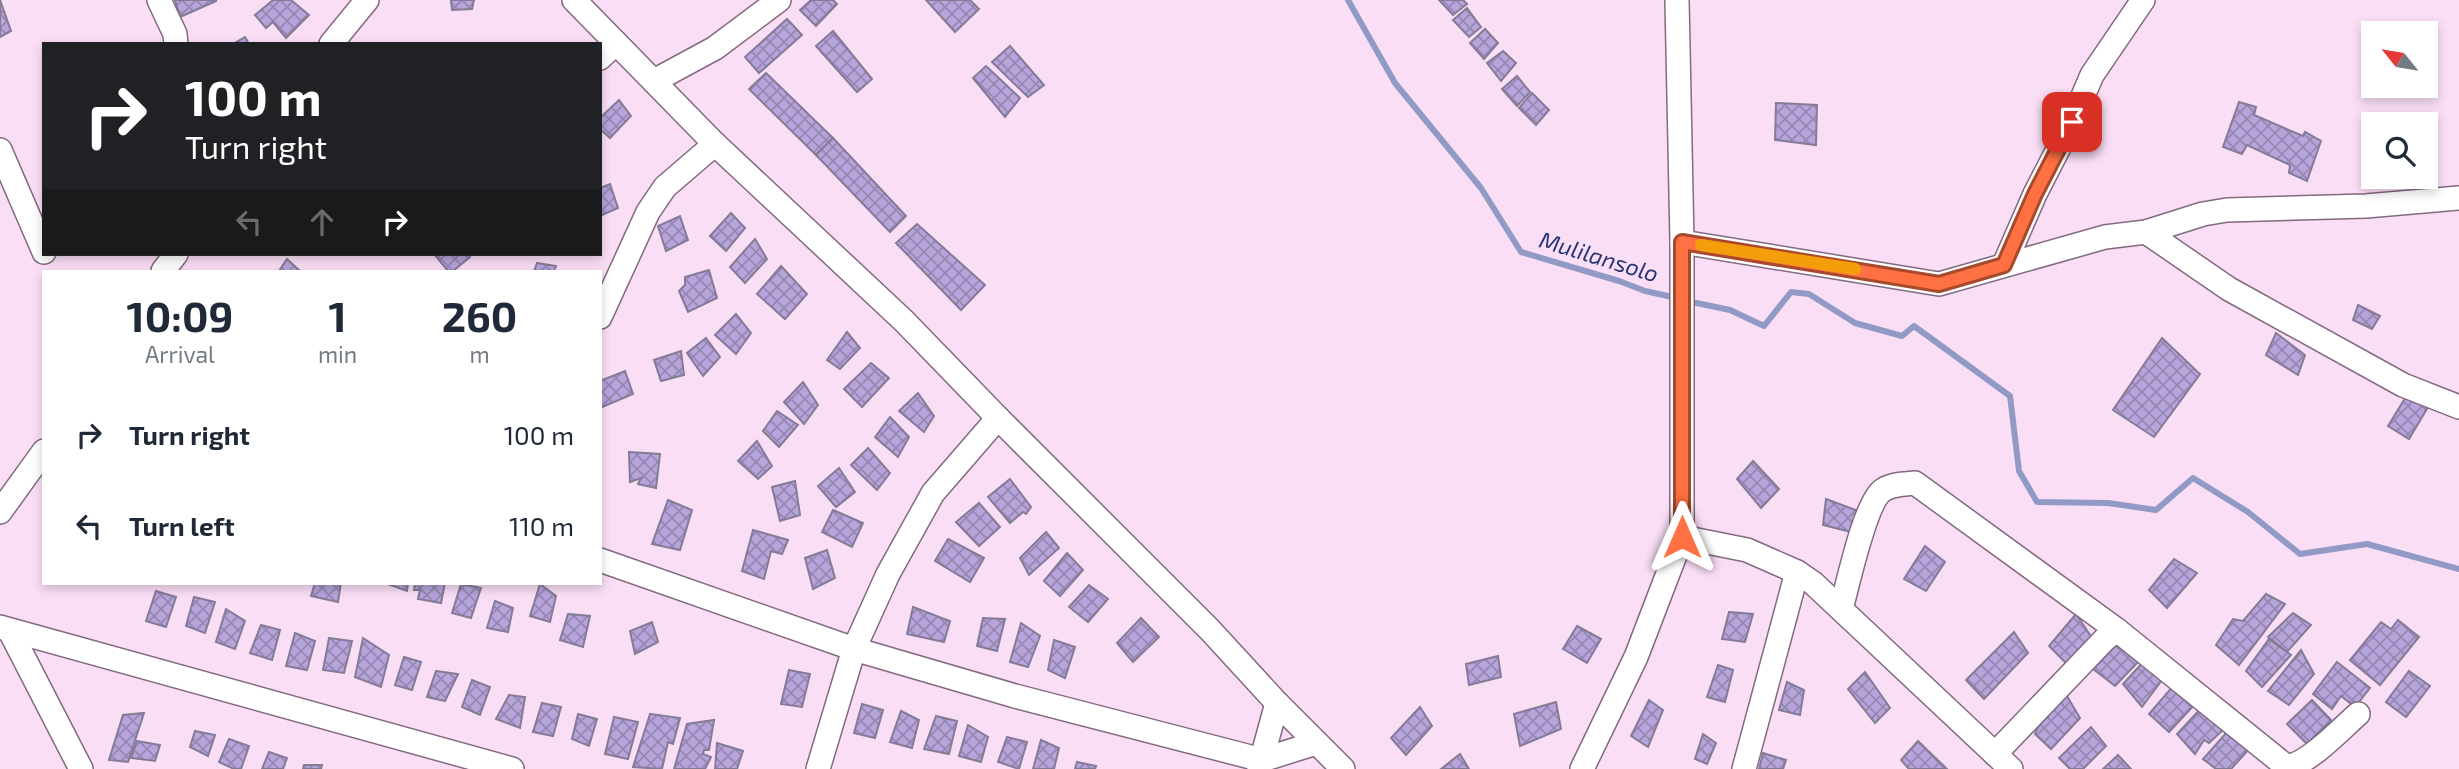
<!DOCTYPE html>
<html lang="en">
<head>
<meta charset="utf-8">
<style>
	:root { --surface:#fff; --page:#f6f6f7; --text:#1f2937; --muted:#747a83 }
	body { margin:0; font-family:"Exo 2",sans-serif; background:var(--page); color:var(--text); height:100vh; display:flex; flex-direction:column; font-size:26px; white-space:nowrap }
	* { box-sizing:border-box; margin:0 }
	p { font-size:23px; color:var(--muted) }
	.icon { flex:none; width:38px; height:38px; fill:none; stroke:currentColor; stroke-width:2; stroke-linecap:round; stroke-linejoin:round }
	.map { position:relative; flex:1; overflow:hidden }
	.panel { position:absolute; left:42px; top:270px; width:560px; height:315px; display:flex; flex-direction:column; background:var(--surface); border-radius:0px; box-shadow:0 4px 10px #0003 }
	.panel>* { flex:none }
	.guide { position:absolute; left:42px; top:42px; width:560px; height:214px; border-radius:0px; box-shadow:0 4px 10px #0003; background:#202124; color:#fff; overflow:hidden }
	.needle { width:46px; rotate:300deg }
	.tools { position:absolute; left:2361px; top:21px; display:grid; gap:14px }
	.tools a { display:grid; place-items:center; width:77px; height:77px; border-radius:0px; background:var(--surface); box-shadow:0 4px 10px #0003; font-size:35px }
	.pin { position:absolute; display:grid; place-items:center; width:60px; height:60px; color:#fff; margin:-30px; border-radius:14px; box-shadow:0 4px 10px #0006 }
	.me { position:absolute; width:77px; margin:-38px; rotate:0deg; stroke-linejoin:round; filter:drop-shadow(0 0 5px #0008) }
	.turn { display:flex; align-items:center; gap:24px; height:147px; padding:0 28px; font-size:32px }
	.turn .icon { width:91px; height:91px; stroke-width:2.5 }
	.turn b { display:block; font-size:49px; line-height:60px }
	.lanes { display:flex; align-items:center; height:66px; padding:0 28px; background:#0003; justify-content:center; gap:35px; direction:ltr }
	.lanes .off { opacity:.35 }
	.eta { display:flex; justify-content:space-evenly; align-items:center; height:119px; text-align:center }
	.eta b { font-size:42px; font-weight:700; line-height:49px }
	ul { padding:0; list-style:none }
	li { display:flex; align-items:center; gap:21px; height:91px; padding:0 28px }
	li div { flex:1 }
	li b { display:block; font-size:26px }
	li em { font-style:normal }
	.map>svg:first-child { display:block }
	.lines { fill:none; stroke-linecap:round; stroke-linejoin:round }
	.stream { stroke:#909ac4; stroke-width:6 }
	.building { fill:url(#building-cross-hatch); stroke:#847b97; stroke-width:2 }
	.minor-casing { stroke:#826a80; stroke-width:26 }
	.minor { stroke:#fff; stroke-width:23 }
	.route-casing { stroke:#a6492c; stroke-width:18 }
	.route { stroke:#ff7043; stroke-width:12 }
	.slow { stroke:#f59e0b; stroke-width:12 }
	.labels { text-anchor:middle; stroke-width:6; stroke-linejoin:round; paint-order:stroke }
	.water-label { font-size:23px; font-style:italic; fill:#263777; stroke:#fadef6 }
</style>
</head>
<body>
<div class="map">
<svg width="2459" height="769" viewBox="0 0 2459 769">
	<defs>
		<pattern id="building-cross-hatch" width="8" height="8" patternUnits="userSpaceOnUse" patternTransform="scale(1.75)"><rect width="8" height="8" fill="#b6a4db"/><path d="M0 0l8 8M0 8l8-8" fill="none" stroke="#9687b3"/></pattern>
	</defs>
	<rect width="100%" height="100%" fill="#fadef6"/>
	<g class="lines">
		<g class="stream">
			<path d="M 1348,0 L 1395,83 L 1481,188 L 1521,252 L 1619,281 L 1645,291 L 1677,298"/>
			<path d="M 1687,301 L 1730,310 L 1764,326 L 1791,292 L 1809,294 L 1855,323 L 1902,336 L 1914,326 L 2010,396 L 2019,471 L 2037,502 L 2108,503 L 2156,510 L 2193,478 L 2248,512 L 2300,554 L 2367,544 L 2459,569"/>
		</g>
	</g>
	<g class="building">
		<path d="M 0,0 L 11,31 L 0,37 Z"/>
		<path d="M 175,0 L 216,0 L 216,1 L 180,17 Z"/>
		<path d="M 273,0 L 291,0 L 309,15 L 286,38 L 273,22 L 266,28 L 255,15 Z"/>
		<path d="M 451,0 L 474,0 L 472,9 L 452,10 Z"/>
		<path d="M 811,0 L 833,0 L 837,4 L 816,26 L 800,10 Z"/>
		<path d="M 926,0 L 970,0 L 979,9 L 955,32 Z"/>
		<path d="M 1439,0 L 1463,0 L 1467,4 L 1453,15 Z"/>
		<path d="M 1467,8 L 1481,27 L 1469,37 L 1453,20 Z"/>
		<path d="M 787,19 L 802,35 L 759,73 L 745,57 Z"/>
		<path d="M 1485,29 L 1498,43 L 1484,59 L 1470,43 Z"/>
		<path d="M 833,31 L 872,79 L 857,92 L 816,46 Z"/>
		<path d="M 245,37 L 249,44 L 233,44 Z"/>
		<path d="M 1010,46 L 1044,85 L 1028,97 L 992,62 Z"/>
		<path d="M 1503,51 L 1516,63 L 1501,81 L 1487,63 Z"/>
		<path d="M 986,66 L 1020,98 L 1005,117 L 973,78 Z"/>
		<path d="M 766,73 L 833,138 L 816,155 L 749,89 Z"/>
		<path d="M 1517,76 L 1530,92 L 1517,106 L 1502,89 Z"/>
		<path d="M 1532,93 L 1549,110 L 1536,125 L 1519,108 Z"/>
		<path d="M 619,100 L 631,116 L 610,138 L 600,129 L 600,118 Z"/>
		<path d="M 2239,102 L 2256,107 L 2254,115 L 2303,136 L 2305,132 L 2321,141 L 2307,181 L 2289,173 L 2290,165 L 2247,145 L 2242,154 L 2223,147 Z"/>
		<path d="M 1776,103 L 1817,105 L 1816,145 L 1775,140 Z"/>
		<path d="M 833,138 L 906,216 L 890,232 L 816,155 Z"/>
		<path d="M 610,184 L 618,208 L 600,216 L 600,188 Z"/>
		<path d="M 731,213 L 745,228 L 726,251 L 710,236 Z"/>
		<path d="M 680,216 L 688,240 L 666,251 L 658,226 Z"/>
		<path d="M 917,224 L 985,285 L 961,310 L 896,243 Z"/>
		<path d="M 755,239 L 767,259 L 745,283 L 730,267 Z"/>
		<path d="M 434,254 L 468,254 L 470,257 L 453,271 L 448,271 Z"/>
		<path d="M 287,259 L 300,271 L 279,271 Z"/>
		<path d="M 537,263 L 556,266 L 554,271 L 534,271 Z"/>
		<path d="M 781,266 L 807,294 L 785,319 L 757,294 Z"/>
		<path d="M 709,270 L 717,298 L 688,312 L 679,291 L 685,285 L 685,277 Z"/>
		<path d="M 2358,305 L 2380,316 L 2372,329 L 2353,320 Z"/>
		<path d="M 736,314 L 751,333 L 736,354 L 715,335 Z"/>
		<path d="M 847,332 L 860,348 L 840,369 L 827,360 Z"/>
		<path d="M 2276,333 L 2305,355 L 2298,375 L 2266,355 Z"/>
		<path d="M 706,338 L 720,357 L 703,376 L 687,353 Z"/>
		<path d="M 2162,338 L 2200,374 L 2154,437 L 2113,410 Z"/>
		<path d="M 681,351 L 684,375 L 661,381 L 654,360 Z"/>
		<path d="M 871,363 L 889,378 L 862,407 L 844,389 Z"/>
		<path d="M 625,371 L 633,394 L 600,408 L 600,381 Z"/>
		<path d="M 803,382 L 818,405 L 804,424 L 784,402 Z"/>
		<path d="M 918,393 L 934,416 L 924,432 L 899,411 Z"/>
		<path d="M 2407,395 L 2428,407 L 2409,439 L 2388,426 Z"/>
		<path d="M 777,411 L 798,425 L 779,447 L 763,431 Z"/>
		<path d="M 890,417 L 909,437 L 898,457 L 875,437 Z"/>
		<path d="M 757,441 L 772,466 L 758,479 L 738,461 Z"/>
		<path d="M 868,448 L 890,473 L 877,490 L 851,465 Z"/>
		<path d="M 629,452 L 660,454 L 656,488 L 638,484 L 641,478 L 630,482 Z"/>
		<path d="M 1753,461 L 1779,489 L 1761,508 L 1737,479 Z"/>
		<path d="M 839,468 L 855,492 L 836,507 L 818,486 Z"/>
		<path d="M 1010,479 L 1031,507 L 1026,514 L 1023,512 L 1010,523 L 988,497 Z"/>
		<path d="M 795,481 L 800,515 L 780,521 L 772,487 Z"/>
		<path d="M 1826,499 L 1861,512 L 1855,533 L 1823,525 Z"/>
		<path d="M 668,500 L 692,510 L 680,550 L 652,544 Z"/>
		<path d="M 979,503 L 1000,527 L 979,546 L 956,522 Z"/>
		<path d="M 833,510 L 863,523 L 852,547 L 822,532 Z"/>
		<path d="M 753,530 L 788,540 L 782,554 L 771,551 L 764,579 L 742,571 Z"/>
		<path d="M 1046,532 L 1059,548 L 1029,575 L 1020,558 Z"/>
		<path d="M 948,539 L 984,558 L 970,582 L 935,561 Z"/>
		<path d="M 1925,546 L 1945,562 L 1926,591 L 1904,579 Z"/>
		<path d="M 827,550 L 835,578 L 813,589 L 805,558 Z"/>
		<path d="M 1067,553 L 1083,570 L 1060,596 L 1044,581 Z"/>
		<path d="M 2174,559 L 2197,573 L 2167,608 L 2149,590 Z"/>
		<path d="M 315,583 L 341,583 L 338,602 L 311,596 Z"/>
		<path d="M 389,583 L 408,583 L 407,591 L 388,584 Z"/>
		<path d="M 415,583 L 445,583 L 441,603 L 418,599 L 420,590 L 414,590 Z"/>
		<path d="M 461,584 L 481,588 L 471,618 L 452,613 Z"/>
		<path d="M 540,584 L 556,596 L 550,622 L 530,616 Z"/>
		<path d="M 1089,585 L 1108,599 L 1088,622 L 1069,607 Z"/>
		<path d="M 156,591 L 176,597 L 166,627 L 146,621 Z"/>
		<path d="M 2266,594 L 2285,604 L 2239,665 L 2216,645 L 2233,619 L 2243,621 Z"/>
		<path d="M 194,597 L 215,602 L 205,633 L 186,626 Z"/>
		<path d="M 495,601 L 513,608 L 508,632 L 487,628 Z"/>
		<path d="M 913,607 L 950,621 L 944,642 L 907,634 Z"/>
		<path d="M 226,609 L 245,621 L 235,649 L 216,642 Z"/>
		<path d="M 1729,612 L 1753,614 L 1745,642 L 1722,639 Z"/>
		<path d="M 2293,613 L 2311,625 L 2287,652 L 2268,637 Z"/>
		<path d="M 568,614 L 590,616 L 583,647 L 560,640 Z"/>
		<path d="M 2076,614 L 2092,638 L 2068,665 L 2049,646 Z"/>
		<path d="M 983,618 L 1005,619 L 997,651 L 977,646 Z"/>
		<path d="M 1141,618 L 1159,637 L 1133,662 L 1117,643 Z"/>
		<path d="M 2398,620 L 2419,637 L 2380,685 L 2350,660 L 2381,622 L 2391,629 Z"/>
		<path d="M 652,622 L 658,642 L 635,654 L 630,631 Z"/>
		<path d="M 1021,623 L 1040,636 L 1028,667 L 1010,662 Z"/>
		<path d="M 261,625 L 280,630 L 272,660 L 250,653 Z"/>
		<path d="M 1577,626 L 1601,639 L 1587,663 L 1563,649 Z"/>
		<path d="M 2014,632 L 2028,653 L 1984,699 L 1966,680 Z"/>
		<path d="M 295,633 L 315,641 L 307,670 L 286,666 Z"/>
		<path d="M 329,638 L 352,641 L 344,673 L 323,670 Z"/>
		<path d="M 363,638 L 389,655 L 381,687 L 355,677 Z"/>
		<path d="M 2122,639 L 2140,660 L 2115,686 L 2093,669 Z"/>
		<path d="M 2269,639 L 2291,655 L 2262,687 L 2246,671 Z"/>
		<path d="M 1054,640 L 1075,647 L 1065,678 L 1048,670 Z"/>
		<path d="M 2301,650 L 2314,674 L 2289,705 L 2268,691 Z"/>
		<path d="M 1498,656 L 1501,677 L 1469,685 L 1466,664 Z"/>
		<path d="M 404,657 L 421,662 L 412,690 L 395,685 Z"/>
		<path d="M 2146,659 L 2165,676 L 2142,707 L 2123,684 Z"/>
		<path d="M 2337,662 L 2370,688 L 2355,707 L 2341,696 L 2332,709 L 2313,694 Z"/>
		<path d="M 1718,665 L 1733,670 L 1725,702 L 1707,697 Z"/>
		<path d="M 789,670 L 810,674 L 802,707 L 781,704 Z"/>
		<path d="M 436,671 L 458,674 L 445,701 L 427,697 Z"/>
		<path d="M 2409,671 L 2430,686 L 2406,717 L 2386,702 Z"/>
		<path d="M 1865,672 L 1890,708 L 1875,723 L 1848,689 Z"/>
		<path d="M 472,680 L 490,687 L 480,715 L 462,707 Z"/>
		<path d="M 1787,682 L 1804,690 L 1800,715 L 1779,710 Z"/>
		<path d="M 2174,685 L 2198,701 L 2169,732 L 2149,714 Z"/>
		<path d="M 2064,691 L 2080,718 L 2051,749 L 2035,734 L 2038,727 L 2034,723 Z"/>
		<path d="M 509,695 L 525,697 L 520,728 L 496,719 Z"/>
		<path d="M 1649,700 L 1663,710 L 1648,747 L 1631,736 Z"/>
		<path d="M 2312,700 L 2331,720 L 2307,744 L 2287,724 Z"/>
		<path d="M 1556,702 L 1561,729 L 1520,746 L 1514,714 Z"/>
		<path d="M 542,703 L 561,707 L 553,736 L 533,732 Z"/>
		<path d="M 862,704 L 883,710 L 875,738 L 854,733 Z"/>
		<path d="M 2204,705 L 2223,730 L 2209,743 L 2204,740 L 2195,754 L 2177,734 Z"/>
		<path d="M 1420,707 L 1432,726 L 1406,755 L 1391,738 Z"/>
		<path d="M 901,711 L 919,720 L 912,748 L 890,742 Z"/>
		<path d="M 144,713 L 128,762 L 109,760 L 123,715 Z"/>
		<path d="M 578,714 L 597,719 L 589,746 L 572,739 Z"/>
		<path d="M 650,714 L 680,718 L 673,744 L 668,742 L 662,769 L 633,767 Z"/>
		<path d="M 936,716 L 957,721 L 949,754 L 924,749 Z"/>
		<path d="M 614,717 L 638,722 L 628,759 L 605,754 Z"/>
		<path d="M 714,720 L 709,750 L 704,750 L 703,754 L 711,757 L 705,769 L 674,769 L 687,724 Z"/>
		<path d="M 968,725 L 988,737 L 981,762 L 959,756 Z"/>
		<path d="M 2091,727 L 2106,746 L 2083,769 L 2070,769 L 2059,758 Z"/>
		<path d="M 195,731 L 215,735 L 208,756 L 190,747 Z"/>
		<path d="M 2227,732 L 2251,747 L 2231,769 L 2216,769 L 2203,759 Z"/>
		<path d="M 1703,734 L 1716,743 L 1707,764 L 1695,759 Z"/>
		<path d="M 1007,737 L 1027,742 L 1019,769 L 998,762 Z"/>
		<path d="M 229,739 L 249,746 L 241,769 L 234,769 L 219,762 Z"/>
		<path d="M 1041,740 L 1059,748 L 1054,769 L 1033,769 Z"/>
		<path d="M 137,741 L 160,745 L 155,761 L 131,758 Z"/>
		<path d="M 1918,741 L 1947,769 L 1909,769 L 1901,760 Z"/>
		<path d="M 717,743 L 743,751 L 737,769 L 715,769 Z"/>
		<path d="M 269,752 L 287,758 L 283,769 L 262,769 Z"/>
		<path d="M 1763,753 L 1786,760 L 1783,769 L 1759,769 Z"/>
		<path d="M 1460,754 L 1469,769 L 1441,769 Z"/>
		<path d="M 2118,755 L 2131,769 L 2103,769 Z"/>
		<path d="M 1077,762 L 1096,766 L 1095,769 L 1075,769 Z"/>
		<path d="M 304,765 L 322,765 L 321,769 L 303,769 Z"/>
	</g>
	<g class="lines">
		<g class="minor-casing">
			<g id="minor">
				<path d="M 159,0 L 175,34 L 176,44"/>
				<path d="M 574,0 L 715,144 L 904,321 L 998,418 L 1210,630 L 1277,703 L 1343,769"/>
				<path d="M 331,44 L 367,0"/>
				<path d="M 600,58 L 616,43"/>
				<path d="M 654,81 L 715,48 L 779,0"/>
				<path d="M 0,150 L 44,252"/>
				<path d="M 2146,232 L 2229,289 L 2403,385 L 2459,407"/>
				<path d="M 1682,242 L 1939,284 L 2105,237 L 2146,232 L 2203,214 L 2227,210 L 2366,206 L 2459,198"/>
				<path d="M 2004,265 L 2035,194 L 2072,122 L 2092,75 L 2143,0"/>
				<path d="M 163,271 L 176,254"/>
				<path d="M 600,317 L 648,212 L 665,187 L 715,144"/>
				<path d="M 0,512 L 44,451"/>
				<path d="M 1682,537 L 1747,550 L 1797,572 L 1813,583 L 2011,769"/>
				<path d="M 600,560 L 854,649 L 1015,696 L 1262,760 L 1316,743"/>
				<path d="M 1841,609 C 1848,584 1865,502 1883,490 C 1892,484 1905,484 1915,483 L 2117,630 L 2287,767 C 2309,763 2340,730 2358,714"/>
				<path d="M 0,627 L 512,769"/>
				<path d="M 10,631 L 81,769"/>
				<path d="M 1995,754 L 2105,639 L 2117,630"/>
				<path d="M 818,769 L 854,649 L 888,574 L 933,493 L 998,418"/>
				<path d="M 1259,769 L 1277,703"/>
				<path d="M 1582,769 L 1636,657 L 1682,537 L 1682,242 L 1677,0"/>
				<path d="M 1744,769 L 1797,572"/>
			</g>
		</g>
		<use href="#minor" class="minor"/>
	</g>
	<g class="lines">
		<g class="route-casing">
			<path id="route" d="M 1682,537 L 1682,242 L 1939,284 L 2004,265 L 2035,194 L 2072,122"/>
		</g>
		<use href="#route" class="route"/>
		<path class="slow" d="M 1701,245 L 1855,269"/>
	</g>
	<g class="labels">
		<g class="water-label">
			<text transform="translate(1599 257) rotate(17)" y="8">Mulilansolo</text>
		</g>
	</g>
</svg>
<div class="tools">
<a><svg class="needle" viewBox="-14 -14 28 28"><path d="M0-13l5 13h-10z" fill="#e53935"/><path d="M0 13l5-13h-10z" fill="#747a83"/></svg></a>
<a><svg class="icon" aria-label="search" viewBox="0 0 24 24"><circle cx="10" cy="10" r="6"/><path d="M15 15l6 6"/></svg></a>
</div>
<div class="pin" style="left:2072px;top:122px;background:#d93025"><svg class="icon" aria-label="arrive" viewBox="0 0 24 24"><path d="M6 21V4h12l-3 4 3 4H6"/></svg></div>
<svg class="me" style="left:1682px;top:537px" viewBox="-20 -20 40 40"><path d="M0-17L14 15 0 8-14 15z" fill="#ff7043" stroke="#fff" stroke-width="4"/></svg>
<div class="guide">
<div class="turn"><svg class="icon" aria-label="right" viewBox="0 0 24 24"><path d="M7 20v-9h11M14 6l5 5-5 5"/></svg><div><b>100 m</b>Turn right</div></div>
<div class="lanes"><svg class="icon off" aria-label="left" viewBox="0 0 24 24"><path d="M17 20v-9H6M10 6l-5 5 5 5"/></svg><svg class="icon off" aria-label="ahead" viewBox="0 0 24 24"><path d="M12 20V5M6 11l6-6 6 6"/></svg><svg class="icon" aria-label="right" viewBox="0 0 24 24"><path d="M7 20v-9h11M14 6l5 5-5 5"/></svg></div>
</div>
<section class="panel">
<div class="eta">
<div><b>10:09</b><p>Arrival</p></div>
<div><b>1</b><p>min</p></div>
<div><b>260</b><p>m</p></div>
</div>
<ul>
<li><svg class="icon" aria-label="right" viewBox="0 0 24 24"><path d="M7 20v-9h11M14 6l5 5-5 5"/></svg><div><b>Turn right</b></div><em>100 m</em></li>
<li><svg class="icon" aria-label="left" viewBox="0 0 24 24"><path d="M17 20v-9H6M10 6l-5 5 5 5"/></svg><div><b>Turn left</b></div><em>110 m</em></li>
</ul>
</section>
</div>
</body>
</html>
